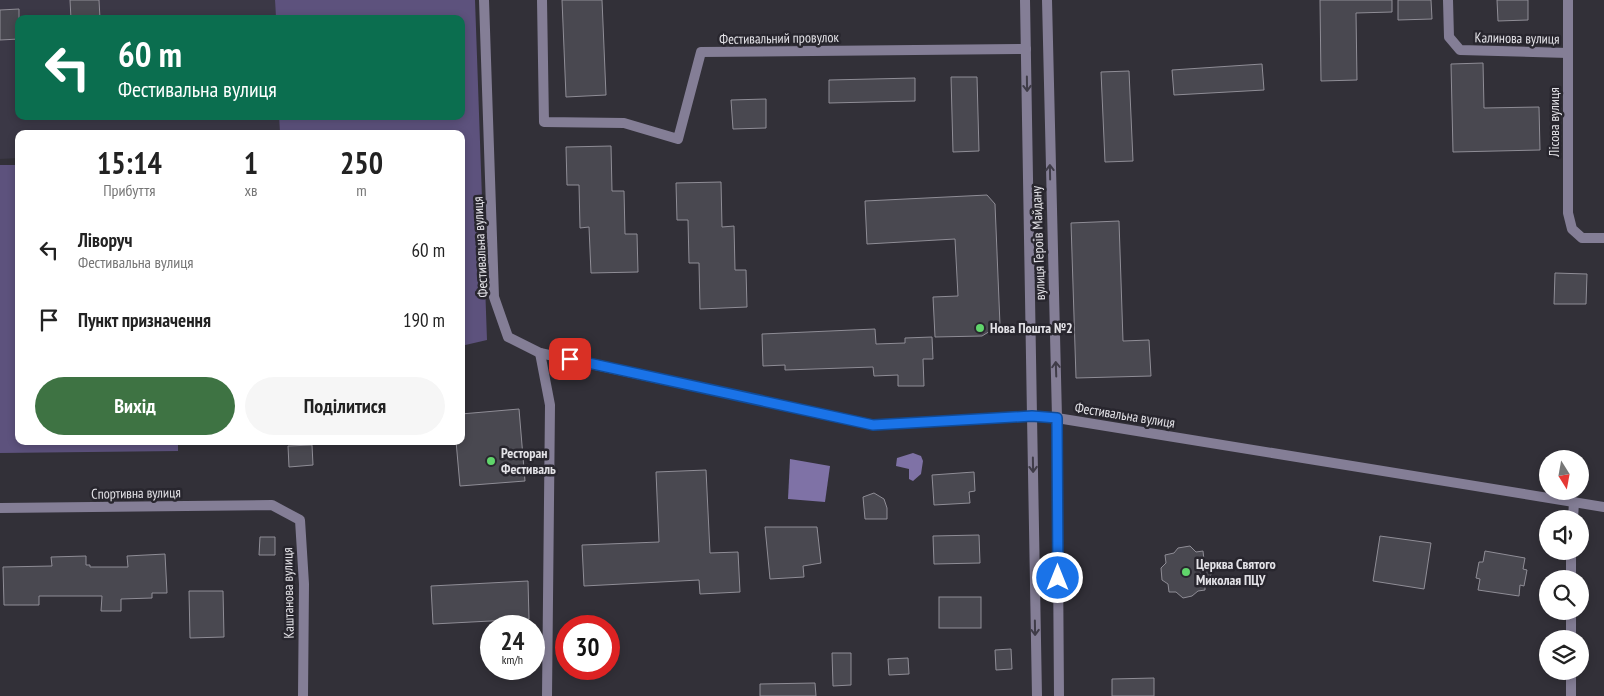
<!DOCTYPE html>
<html lang="uk">
<head>
<meta charset="utf-8">
<style>
	:root { --surface:#fff; --page:#f6f6f6; --text:#222; --muted:#767676; --accent:#3e7343 }
	body { margin:0; font-family:"PT Sans Narrow",sans-serif; background:var(--page); color:var(--text); height:100vh; display:flex; flex-direction:column; font-size:19px; white-space:nowrap }
	* { box-sizing:border-box; margin:0 }
	p { font-size:16px; color:var(--muted) }
	.icon { flex:none; width:28px; height:28px; fill:none; stroke:currentColor; stroke-width:2; stroke-linecap:round; stroke-linejoin:round }
	.map { position:relative; flex:1; overflow:hidden }
	.side { position:absolute; left:15px; top:130px; width:450px; height:315px; display:flex; flex-direction:column; background:var(--surface); border-radius:10px; box-shadow:0 2px 8px #0003 }
	.side>* { flex:none }
	.hud { position:absolute; left:15px; top:15px; width:450px; height:105px; border-radius:10px; box-shadow:0 2px 8px #0003; background:#0b6e4f; color:#fff; overflow:hidden }
	.needle { width:32px; rotate:169deg }
	.fabs { position:absolute; left:1539px; top:450px; display:grid; gap:10px }
	.fabs a { display:grid; place-items:center; width:50px; height:50px; border-radius:50%; background:var(--surface); box-shadow:0 2px 8px #0003; font-size:25px }
	.speed { position:absolute; left:480px; top:615px; display:flex; gap:10px; font-size:25px; font-weight:700; text-align:center }
	.speed>* { display:grid; place-content:center; width:65px; height:65px; border-radius:50%; background:var(--surface); box-shadow:0 2px 8px #0003; line-height:1 }
	.speed small { font-size:12px; font-weight:400 }
	.speed .limit { border:8px solid #d22; background:#fff; color:#111 }
	.pin { position:absolute; display:grid; place-items:center; width:42px; height:42px; color:#fff; margin:-21px; border-radius:10px; box-shadow:0 2px 8px #0006 }
	.me { position:absolute; width:55px; margin:-28px; rotate:0deg; stroke-linejoin:round; filter:drop-shadow(0 0 4px #0008) }
	.turn { display:flex; align-items:center; gap:18px; height:105px; padding:0 20px; font-size:22px }
	.turn .icon { width:65px; height:65px; stroke-width:2.5 }
	.turn b { display:block; font-size:35px; line-height:42px }
	.eta { display:flex; justify-content:space-evenly; align-items:center; height:85px; text-align:center }
	.eta b { font-size:30px; font-weight:800; line-height:35px }
	.action { display:flex; gap:10px; margin-top:auto; padding:10px 20px }
	.action a { flex:1; height:58px; border-radius:30px; background:var(--accent); color:#fff; font-size:20px; font-weight:800; line-height:58px; text-align:center }
	.action a+a { background:var(--page); color:var(--text) }
	ul { padding:0; list-style:none }
	li { display:flex; align-items:center; gap:15px; height:70px; padding:0 20px }
	li div { flex:1 }
	li b { display:block; font-size:19px }
	li em { font-style:normal }
	.map>svg:first-child { display:block }
	.built { fill:#3b3846 }
	.green { fill:#5d527d }
	.water { fill:#7f72a6 }
	.building { fill:#494850; stroke:#8f8d96 }
	.lines { fill:none; stroke-linecap:round; stroke-linejoin:round }
	.minor { stroke:#847e96; stroke-width:10 }
	.tertiary { stroke:#847e96; stroke-width:10 }
	.oneway { stroke:#3f3c48 }
	.route-casing { stroke:#114b97; stroke-width:12 }
	.route { stroke:#1a73e8; stroke-width:9 }
	.poi-dot { fill:#60d56b; stroke:#28262e; stroke-width:2 }
	.labels { text-anchor:middle; stroke-width:5; stroke-linejoin:round; paint-order:stroke }
	.street-label { font-size:14px; fill:#e3e2e7; stroke:#28262e }
	.poi-label { font-size:14px; font-weight:bold; fill:#e3e2e7; stroke:#28262e; text-anchor:start }
</style>
</head>
<body>
<div class="map">
<svg width="1604" height="696" viewBox="0 0 1604 696">
	<rect width="100%" height="100%" fill="#323038"/>
	<path class="built" d="M 0,0 L 275,0 L 276,19 L 19,19 L 19,116 L 279,116 L 280,134 L 19,134 L 19,158 L 0,159 Z"/>
	<g class="green">
		<path d="M 275,0 L 475,0 L 487,340 L 461,346 L 461,134 L 280,134 L 279,116 L 461,116 L 461,19 L 276,19 Z"/>
		<path d="M 0,165 L 19,165 L 19,441 L 178,441 L 178,451 L 0,453 Z"/>
	</g>
	<g class="water">
		<path d="M 913,453 L 921,456 L 923,461 L 921,474 L 913,481 L 909,479 L 909,469 L 896,466 L 897,458 Z"/>
		<path d="M 790,459 L 830,466 L 825,502 L 788,499 Z"/>
	</g>
	<g class="building">
		<path d="M 70,0 L 99,0 L 100,19 L 71,19 Z"/>
		<path d="M 562,0 L 602,0 L 606,95 L 566,97 Z"/>
		<path d="M 1320,0 L 1392,0 L 1392,12 L 1356,13 L 1357,80 L 1321,81 Z"/>
		<path d="M 1398,0 L 1431,0 L 1432,19 L 1398,20 Z"/>
		<path d="M 1497,0 L 1528,0 L 1528,20 L 1498,21 Z"/>
		<path d="M 19,9 L 19,39 L 0,40 L 0,10 Z"/>
		<path d="M 1483,63 L 1484,108 L 1539,107 L 1540,150 L 1453,152 L 1451,64 Z"/>
		<path d="M 1262,64 L 1264,90 L 1174,95 L 1172,70 Z"/>
		<path d="M 1129,71 L 1133,161 L 1105,162 L 1101,72 Z"/>
		<path d="M 951,77 L 977,77 L 979,151 L 953,152 Z"/>
		<path d="M 915,78 L 915,101 L 829,103 L 829,80 Z"/>
		<path d="M 766,99 L 766,128 L 733,129 L 731,100 Z"/>
		<path d="M 611,146 L 612,191 L 624,191 L 625,234 L 637,234 L 638,272 L 591,273 L 589,227 L 580,228 L 579,185 L 567,185 L 566,147 Z"/>
		<path d="M 721,182 L 722,227 L 734,226 L 735,270 L 746,270 L 747,307 L 700,309 L 699,263 L 689,263 L 688,220 L 677,220 L 676,183 Z"/>
		<path d="M 987,195 L 995,204 L 1000,325 L 982,336 L 935,337 L 933,297 L 958,296 L 955,239 L 867,244 L 865,201 Z"/>
		<path d="M 1119,221 L 1123,341 L 1149,340 L 1151,376 L 1076,378 L 1071,223 Z"/>
		<path d="M 1555,273 L 1587,274 L 1586,304 L 1554,304 Z"/>
		<path d="M 875,329 L 876,344 L 905,343 L 905,338 L 932,337 L 933,359 L 923,359 L 924,386 L 898,386 L 898,375 L 874,376 L 873,367 L 785,370 L 785,365 L 763,366 L 762,334 Z"/>
		<path d="M 519,409 L 525,481 L 460,486 L 456,441 L 461,441 L 461,414 Z"/>
		<path d="M 312,445 L 313,465 L 289,467 L 288,446 Z"/>
		<path d="M 706,470 L 710,553 L 738,552 L 740,592 L 700,594 L 699,580 L 584,586 L 582,545 L 659,542 L 656,472 Z"/>
		<path d="M 974,472 L 975,491 L 969,492 L 970,503 L 934,505 L 932,475 Z"/>
		<path d="M 874,493 L 884,499 L 887,508 L 887,519 L 865,519 L 863,497 Z"/>
		<path d="M 765,527 L 817,527 L 821,563 L 803,566 L 804,577 L 770,579 Z"/>
		<path d="M 979,535 L 980,563 L 934,564 L 933,536 Z"/>
		<path d="M 1380,536 L 1431,543 L 1424,589 L 1373,581 Z"/>
		<path d="M 260,537 L 275,537 L 275,555 L 259,555 Z"/>
		<path d="M 1190,546 L 1196,552 L 1203,551 L 1204,560 L 1210,565 L 1211,575 L 1205,582 L 1205,590 L 1198,591 L 1192,596 L 1183,598 L 1176,592 L 1169,592 L 1168,584 L 1162,580 L 1161,568 L 1166,563 L 1165,555 L 1174,553 L 1178,548 Z"/>
		<path d="M 1485,551 L 1525,558 L 1523,569 L 1527,570 L 1524,586 L 1520,585 L 1519,596 L 1478,590 L 1480,579 L 1476,578 L 1479,562 L 1483,562 Z"/>
		<path d="M 165,554 L 167,593 L 152,593 L 152,598 L 121,599 L 121,611 L 101,611 L 102,596 L 39,596 L 39,605 L 4,605 L 3,567 L 52,566 L 51,557 L 86,556 L 86,565 L 90,565 L 90,567 L 128,567 L 127,556 Z"/>
		<path d="M 528,581 L 529,619 L 433,624 L 431,586 Z"/>
		<path d="M 189,591 L 223,591 L 224,637 L 190,638 Z"/>
		<rect x="939" y="597" width="42" height="31"/>
		<path d="M 1011,649 L 1012,669 L 996,670 L 995,650 Z"/>
		<path d="M 832,653 L 851,653 L 851,685 L 833,686 Z"/>
		<path d="M 908,658 L 909,674 L 889,675 L 888,659 Z"/>
		<path d="M 1154,678 L 1154,696 L 1112,696 L 1112,679 Z"/>
		<path d="M 815,683 L 816,696 L 760,696 L 760,684 Z"/>
	</g>
	<g class="lines">
		<g class="minor">
			<path d="M 484,0 L 494,297 L 508,337 L 540,353 L 873,425 L 1032,416 L 1037,696"/>
			<path d="M 542,0 L 544,122 L 624,123 L 678,139 L 701,52 L 1026,49"/>
			<path d="M 1448,0 L 1449,37 L 1460,50 L 1568,53"/>
			<path d="M 1568,0 L 1568,213 L 1572,229 L 1582,238 L 1604,238"/>
			<path d="M 540,353 L 550,405 L 547,696"/>
			<path d="M 1057,418 L 1059,696"/>
			<path d="M 0,508 L 272,505 L 300,520 L 304,584 L 303,696"/>
			<path d="M 1573,519 L 1574,502"/>
			<path d="M 1571,579 L 1571,551"/>
			<path d="M 1571,639 L 1571,611"/>
			<path d="M 1571,696 L 1571,671"/>
		</g>
		<g class="tertiary">
			<path d="M 1025,0 L 1032,416 L 1057,418 L 1604,507"/>
			<path d="M 1047,0 L 1057,418"/>
		</g>
	</g>
	<defs><path id="oneway-shaft" d="M-6 0H5M1.5-3L5.5 0L1.5 3" fill="none" stroke-width="1.6" stroke-linecap="round" stroke-linejoin="round" transform="scale(1.25)"/></defs>
	<g class="oneway">
		<use href="#oneway-shaft" transform="translate(1027 84) rotate(89)"/>
		<use href="#oneway-shaft" transform="translate(1050 172) rotate(-91)"/>
		<use href="#oneway-shaft" transform="translate(1056 369) rotate(-92)"/>
		<use href="#oneway-shaft" transform="translate(1033 465) rotate(89)"/>
		<use href="#oneway-shaft" transform="translate(1035 628) rotate(89)"/>
	</g>
	<g class="lines">
		<g class="route-casing">
			<path id="route" d="M 570,359 L 873,425 L 1032,416 L 1057,418 L 1058,578"/>
		</g>
		<use href="#route" class="route"/>
	</g>
	<g class="poi-dot">
		<circle cx="980" cy="328" r="5"/>
		<circle cx="491" cy="461" r="5"/>
		<circle cx="1186" cy="572" r="5"/>
	</g>
	<g class="labels">
		<g class="street-label">
			<text transform="translate(779 38) rotate(-1)" y="5">Фестивальний провулок</text>
			<text transform="translate(1517 38) rotate(1)" y="5">Калинова вулиця</text>
			<text transform="translate(1554 122) rotate(-90)" y="5">Лісова вулиця</text>
			<text transform="translate(1038 243) rotate(-92)" y="5">вулиця Героїв Майдану</text>
			<text transform="translate(480 247) rotate(-93)" y="5">Фестивальна вулиця</text>
			<text transform="translate(1125 415) rotate(9)" y="5">Фестивальна вулиця</text>
			<text transform="translate(136 493) rotate(-1)" y="5">Спортивна вулиця</text>
			<text transform="translate(288 593) rotate(-91)" y="5">Каштанова вулиця</text>
		</g>
		<g class="poi-label">
			<text x="990" y="333">Нова Пошта №2</text>
			<text x="501" y="458">Ресторан<tspan x="501" dy="16">Фестиваль</tspan></text>
			<text x="1196" y="569">Церква Святого<tspan x="1196" dy="16">Миколая ПЦУ</tspan></text>
		</g>
	</g>
</svg>
<div class="fabs">
<a><svg class="needle" viewBox="-14 -14 28 28"><path d="M0-13l5 13h-10z" fill="#e53935"/><path d="M0 13l5-13h-10z" fill="#767676"/></svg></a>
<a><svg class="icon" aria-label="sound" viewBox="0 0 24 24"><path d="M4 9h4l5-4v14l-5-4H4zM17 9q2 3 0 6"/></svg></a>
<a><svg class="icon" aria-label="search" viewBox="0 0 24 24"><circle cx="10" cy="10" r="6"/><path d="M15 15l6 6"/></svg></a>
<a><svg class="icon" aria-label="layers" viewBox="0 0 24 24"><path d="M12 4l9 5-9 5-9-5zM3 14l9 5 9-5"/></svg></a>
</div>
<div class="speed"><div>24<small>km/h</small></div><div class="limit">30</div></div>
<div class="pin" style="left:570px;top:359px;background:#d93025"><svg class="icon" aria-label="arrive" viewBox="0 0 24 24"><path d="M6 21V4h12l-3 4 3 4H6"/></svg></div>
<svg class="me" style="left:1058px;top:578px" viewBox="-20 -20 40 40"><circle r="17" fill="#1a73e8" stroke="#fff" stroke-width="3"/><path d="M0-11L8 9 0 5-8 9z" fill="#fff"/></svg>
<div class="hud">
<div class="turn"><svg class="icon" aria-label="left" viewBox="0 0 24 24"><path d="M17 20v-9H6M10 6l-5 5 5 5"/></svg><div><b>60 m</b>Фестивальна вулиця</div></div>
</div>
<section class="side">
<div class="eta">
<div><b>15:14</b><p>Прибуття</p></div>
<div><b>1</b><p>хв</p></div>
<div><b>250</b><p>m</p></div>
</div>
<ul>
<li><svg class="icon" aria-label="left" viewBox="0 0 24 24"><path d="M17 20v-9H6M10 6l-5 5 5 5"/></svg><div><b>Ліворуч</b><p>Фестивальна вулиця</p></div><em>60 m</em></li>
<li><svg class="icon" aria-label="arrive" viewBox="0 0 24 24"><path d="M6 21V4h12l-3 4 3 4H6"/></svg><div><b>Пункт призначення</b></div><em>190 m</em></li>
</ul>
<div class="action"><a>Вихід</a><a>Поділитися</a></div>
</section>
</div>
</body>
</html>
